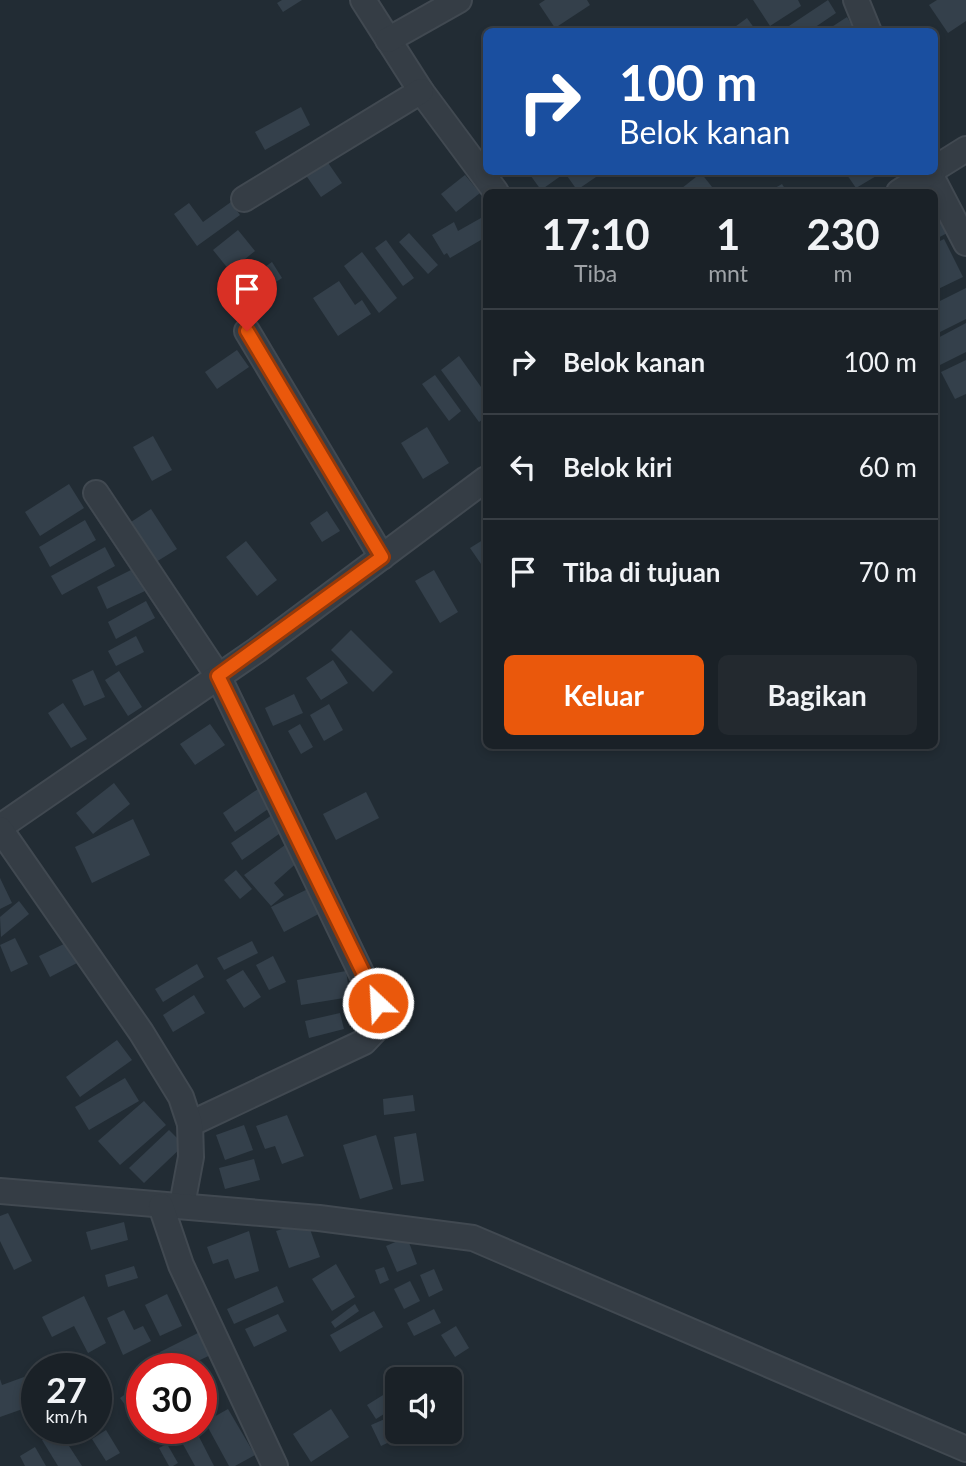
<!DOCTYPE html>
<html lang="id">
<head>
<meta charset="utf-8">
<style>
	:root { --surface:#1a2127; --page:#23292f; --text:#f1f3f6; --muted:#9fa3a7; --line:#383e44; --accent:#ea580c }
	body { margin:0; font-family:Lato,sans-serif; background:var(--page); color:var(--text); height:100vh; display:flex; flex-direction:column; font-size:26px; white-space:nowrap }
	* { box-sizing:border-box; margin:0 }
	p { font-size:23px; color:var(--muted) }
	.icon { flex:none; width:38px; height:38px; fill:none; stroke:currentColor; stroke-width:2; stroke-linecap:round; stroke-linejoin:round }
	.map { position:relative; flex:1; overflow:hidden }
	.details { position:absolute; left:483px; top:189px; width:455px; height:560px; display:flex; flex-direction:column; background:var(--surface); border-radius:10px; box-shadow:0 4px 10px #0003,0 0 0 2px var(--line) }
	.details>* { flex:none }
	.guide { position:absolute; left:483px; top:28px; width:455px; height:147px; border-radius:10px; box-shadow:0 4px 10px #0003,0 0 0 2px var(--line); background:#1a4fa0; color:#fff; overflow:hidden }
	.controls { position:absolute; left:385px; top:1367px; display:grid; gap:14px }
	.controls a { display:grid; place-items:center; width:77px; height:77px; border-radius:10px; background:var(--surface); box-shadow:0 4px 10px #0003,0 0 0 2px var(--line); font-size:35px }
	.speed { position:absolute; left:21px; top:1353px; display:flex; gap:14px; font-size:35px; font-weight:700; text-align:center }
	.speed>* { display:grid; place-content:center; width:91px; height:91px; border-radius:50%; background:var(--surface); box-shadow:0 4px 10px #0003,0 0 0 2px var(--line); line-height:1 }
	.speed small { font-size:18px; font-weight:400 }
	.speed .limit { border:10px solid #d22; background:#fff; color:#111 }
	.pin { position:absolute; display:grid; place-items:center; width:60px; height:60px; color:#fff; margin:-72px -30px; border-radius:50% 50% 50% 0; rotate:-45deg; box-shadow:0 0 7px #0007 }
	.pin .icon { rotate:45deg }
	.me { position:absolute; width:77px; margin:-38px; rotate:335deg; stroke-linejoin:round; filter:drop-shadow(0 0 5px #0008) }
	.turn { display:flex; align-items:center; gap:24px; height:147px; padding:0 21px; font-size:32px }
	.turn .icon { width:91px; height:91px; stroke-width:2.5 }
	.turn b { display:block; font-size:49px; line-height:60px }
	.eta { display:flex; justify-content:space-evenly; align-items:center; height:119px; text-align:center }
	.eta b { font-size:42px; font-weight:700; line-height:49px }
	.action { display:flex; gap:14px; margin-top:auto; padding:14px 21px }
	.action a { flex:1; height:80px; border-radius:10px; background:var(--accent); color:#fff; font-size:28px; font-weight:700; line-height:80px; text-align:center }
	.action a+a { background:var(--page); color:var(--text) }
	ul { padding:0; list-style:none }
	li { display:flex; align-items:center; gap:21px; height:105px; padding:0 21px; border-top:2px solid var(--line) }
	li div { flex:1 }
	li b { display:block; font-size:26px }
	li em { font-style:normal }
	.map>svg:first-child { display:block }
	.building { fill:#34404b }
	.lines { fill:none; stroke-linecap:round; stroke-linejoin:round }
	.minor-casing { stroke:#414951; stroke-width:28 }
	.minor { stroke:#353d45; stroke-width:24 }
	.route-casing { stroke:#983908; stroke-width:18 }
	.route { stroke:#ea580c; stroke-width:12 }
</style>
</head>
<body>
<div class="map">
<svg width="966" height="1466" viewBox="0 0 966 1466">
	<rect width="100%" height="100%" fill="#222c34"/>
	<g class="building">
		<path d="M 282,0 L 302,0 L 283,12 L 277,3 Z"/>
		<path d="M 545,0 L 587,0 L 590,5 L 555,28 L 539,4 Z"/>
		<path d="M 753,0 L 798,0 L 801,6 L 770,26 Z"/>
		<path d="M 828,0 L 836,13 L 808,32 L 780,32 Z"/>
		<path d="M 937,0 L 966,0 L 966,21 L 948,33 L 929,5 Z"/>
		<path d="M 847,17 L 856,32 L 824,32 Z"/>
		<path d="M 747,18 L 757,32 L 728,32 Z"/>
		<path d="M 301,107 L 310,125 L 265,150 L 255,132 Z"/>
		<path d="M 324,157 L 342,183 L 321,197 L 303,171 Z"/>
		<path d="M 528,172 L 593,172 L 596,177 L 577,190 L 565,173 L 541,190 Z"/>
		<path d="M 845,172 L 883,172 L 856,188 Z"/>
		<path d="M 701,173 L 716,192 L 677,192 Z"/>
		<path d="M 465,175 L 480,193 L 456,212 L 441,194 Z"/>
		<path d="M 782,184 L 787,192 L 768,192 Z"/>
		<path d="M 231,202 L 240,215 L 197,246 L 174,214 L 189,203 L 203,222 Z"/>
		<path d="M 934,206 L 951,231 L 934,240 Z"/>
		<path d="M 481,218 L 486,228 L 486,237 L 450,258 L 447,253 L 444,255 L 432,235 L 454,222 L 458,231 Z"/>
		<path d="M 238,230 L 255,251 L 230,271 L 213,250 Z"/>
		<path d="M 409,233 L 438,265 L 428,274 L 399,242 Z"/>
		<path d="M 944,239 L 963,277 L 934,291 L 934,244 Z"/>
		<path d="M 386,240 L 414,278 L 403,286 L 375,248 Z"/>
		<path d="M 362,252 L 397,298 L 379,313 L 344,266 Z"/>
		<path d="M 272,262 L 282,278 L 246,302 L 236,287 Z"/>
		<path d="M 339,281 L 355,305 L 362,300 L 371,314 L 338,336 L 313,298 Z"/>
		<path d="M 966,288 L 966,319 L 934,335 L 934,304 Z"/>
		<path d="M 966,323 L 966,352 L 934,368 L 934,340 Z"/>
		<path d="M 237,350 L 249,367 L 217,389 L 205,372 Z"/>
		<path d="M 459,356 L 486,394 L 486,417 L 479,422 L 441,370 Z"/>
		<path d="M 966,360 L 966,394 L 955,399 L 941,372 Z"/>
		<path d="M 435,375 L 461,411 L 449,421 L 422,384 Z"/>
		<path d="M 427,427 L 449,463 L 423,479 L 401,443 Z"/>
		<path d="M 153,436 L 172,470 L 152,481 L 133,447 Z"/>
		<path d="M 69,484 L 84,508 L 40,536 L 25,512 Z"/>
		<path d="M 151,509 L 177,549 L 156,562 L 131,522 Z"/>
		<path d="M 327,511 L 340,531 L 322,542 L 310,523 Z"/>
		<path d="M 85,520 L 96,540 L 50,567 L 39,547 Z"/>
		<path d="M 486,538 L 486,560 L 481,564 L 470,548 Z"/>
		<path d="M 246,541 L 277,580 L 257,596 L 226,557 Z"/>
		<path d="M 105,547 L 115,566 L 62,595 L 51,576 Z"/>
		<path d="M 133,569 L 145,591 L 107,609 L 97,587 Z"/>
		<path d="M 434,570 L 458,612 L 440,623 L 415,581 Z"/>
		<path d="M 146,601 L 155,618 L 116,639 L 108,622 Z"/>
		<path d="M 351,630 L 393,672 L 373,692 L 331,650 Z"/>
		<path d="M 136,636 L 144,652 L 116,666 L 108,651 Z"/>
		<path d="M 333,660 L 348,683 L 321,700 L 306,678 Z"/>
		<path d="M 93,670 L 105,697 L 84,706 L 72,680 Z"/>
		<path d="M 119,671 L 142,707 L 128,716 L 105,680 Z"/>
		<path d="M 294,694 L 303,713 L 273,726 L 265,708 Z"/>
		<path d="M 63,703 L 87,739 L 71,748 L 48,713 Z"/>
		<path d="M 329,704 L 343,730 L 324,741 L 310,715 Z"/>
		<path d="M 210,724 L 225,745 L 195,765 L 180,744 Z"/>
		<path d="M 300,724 L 313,747 L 301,754 L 288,731 Z"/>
		<path d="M 114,783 L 130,804 L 93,834 L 76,813 Z"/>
		<path d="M 258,789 L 271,807 L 235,832 L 223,813 Z"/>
		<path d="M 366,792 L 379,818 L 336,840 L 323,814 Z"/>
		<path d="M 278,811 L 289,827 L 242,860 L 231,843 Z"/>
		<path d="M 133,819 L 150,855 L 92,883 L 75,847 Z"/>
		<path d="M 285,845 L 299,861 L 274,883 L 284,895 L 271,906 L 244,875 Z"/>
		<path d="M 236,870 L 252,889 L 240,899 L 224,880 Z"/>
		<path d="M 0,878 L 12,903 L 0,909 Z"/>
		<path d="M 318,884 L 330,908 L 284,932 L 271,907 Z"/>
		<path d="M 19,901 L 29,914 L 1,937 L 0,917 Z"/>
		<path d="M 15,938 L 28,964 L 11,972 L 0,945 Z"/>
		<path d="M 252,941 L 258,953 L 224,970 L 217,958 Z"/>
		<path d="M 66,943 L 77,963 L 50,977 L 39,956 Z"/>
		<path d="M 273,956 L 286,982 L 269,990 L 256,965 Z"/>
		<path d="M 197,964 L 204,977 L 163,1002 L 155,989 Z"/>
		<path d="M 243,970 L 261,997 L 244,1008 L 226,980 Z"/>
		<path d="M 346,971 L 350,997 L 301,1005 L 297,980 Z"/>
		<path d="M 194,995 L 205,1013 L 173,1032 L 163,1015 Z"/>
		<path d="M 340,1013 L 344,1029 L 309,1038 L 305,1021 Z"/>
		<path d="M 117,1040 L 132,1060 L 80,1097 L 66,1077 Z"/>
		<path d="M 125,1078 L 139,1101 L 89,1130 L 75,1107 Z"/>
		<path d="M 413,1095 L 415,1111 L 384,1115 L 383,1099 Z"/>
		<path d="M 144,1101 L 166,1125 L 120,1165 L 98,1141 Z"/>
		<path d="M 287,1115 L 304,1156 L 282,1164 L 275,1146 L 265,1149 L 256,1126 Z"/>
		<path d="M 244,1125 L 253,1150 L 225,1160 L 216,1135 Z"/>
		<path d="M 169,1130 L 184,1145 L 144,1183 L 129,1168 Z"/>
		<path d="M 416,1133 L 424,1181 L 401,1185 L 394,1137 Z"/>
		<path d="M 376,1135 L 393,1189 L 360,1199 L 343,1145 Z"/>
		<path d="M 254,1159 L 260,1180 L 225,1189 L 219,1168 Z"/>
		<path d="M 8,1213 L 32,1261 L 14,1270 L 0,1241 L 0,1216 Z"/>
		<path d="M 307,1221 L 320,1257 L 289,1268 L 276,1231 Z"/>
		<path d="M 124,1222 L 128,1240 L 91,1250 L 86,1232 Z"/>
		<path d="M 249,1231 L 259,1271 L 235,1279 L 228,1259 L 213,1264 L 207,1247 Z"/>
		<path d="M 407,1237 L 417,1264 L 397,1272 L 386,1246 Z"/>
		<path d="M 336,1264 L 355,1297 L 332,1311 L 312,1279 Z"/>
		<path d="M 134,1266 L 138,1278 L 108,1287 L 105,1275 Z"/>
		<path d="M 384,1267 L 389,1280 L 380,1284 L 375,1270 Z"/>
		<path d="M 434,1269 L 443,1290 L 429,1297 L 420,1275 Z"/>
		<path d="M 410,1281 L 420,1301 L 404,1309 L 394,1289 Z"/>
		<path d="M 277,1286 L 284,1302 L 234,1324 L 227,1309 Z"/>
		<path d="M 167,1294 L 182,1326 L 160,1336 L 145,1305 Z"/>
		<path d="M 84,1296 L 106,1343 L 88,1353 L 74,1326 L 52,1337 L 42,1317 Z"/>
		<path d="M 355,1304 L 359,1311 L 335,1328 L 331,1322 Z"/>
		<path d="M 434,1309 L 441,1323 L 414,1336 L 407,1323 Z"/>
		<path d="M 124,1310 L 134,1330 L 143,1326 L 151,1341 L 123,1355 L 107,1318 Z"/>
		<path d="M 374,1311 L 383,1327 L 340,1352 L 330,1335 Z"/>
		<path d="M 278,1314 L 287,1331 L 254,1347 L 245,1329 Z"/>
		<path d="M 456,1326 L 469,1348 L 455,1357 L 441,1335 Z"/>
		<path d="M 206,1329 L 217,1352 L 183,1368 L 168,1368 L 160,1352 Z"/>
		<path d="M 24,1377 L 34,1405 L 0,1417 L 0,1379 L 2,1385 Z"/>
		<path d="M 142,1382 L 142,1401 L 129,1410 L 120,1398 Z"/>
		<path d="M 396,1387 L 397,1406 L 376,1419 L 367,1405 Z"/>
		<path d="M 142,1407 L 142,1426 L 133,1412 Z"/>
		<path d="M 228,1409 L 255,1455 L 235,1466 L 229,1466 L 205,1422 Z"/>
		<path d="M 331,1409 L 349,1437 L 311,1462 L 293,1434 Z"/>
		<path d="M 394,1415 L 397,1432 L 404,1435 L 381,1446 L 371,1425 Z"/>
		<path d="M 143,1428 L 172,1428 L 150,1441 Z"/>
		<path d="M 58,1429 L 82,1466 L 58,1466 L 42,1440 Z"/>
		<path d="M 195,1429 L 214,1466 L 195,1466 L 179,1437 Z"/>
		<path d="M 106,1430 L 120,1453 L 106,1461 L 92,1439 Z"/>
		<path d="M 167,1444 L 178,1463 L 173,1466 L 169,1466 L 159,1448 Z"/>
		<path d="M 35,1447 L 46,1466 L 25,1466 L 20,1456 Z"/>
	</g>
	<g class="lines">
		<g class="minor-casing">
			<g id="minor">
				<path d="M 363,0 L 421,91 L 496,192"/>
				<path d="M 856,0 L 869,32"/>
				<path d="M 388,40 L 459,0"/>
				<path d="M 934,169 L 966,149"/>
				<path d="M 929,172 L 966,243"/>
				<path d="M 899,192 L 930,172"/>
				<path d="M 244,199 L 421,91"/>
				<path d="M 247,331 L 382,557"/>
				<path d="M 96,493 L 218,676 L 382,1016 L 381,1024 L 364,1042 L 190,1124"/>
				<path d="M 0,827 L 257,650 L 486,479"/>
				<path d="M 0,829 L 141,1032 L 181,1097 L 190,1124 L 191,1157 L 182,1205"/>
				<path d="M 0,1191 L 319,1218 L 473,1238 L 966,1449"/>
				<path d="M 161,1206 L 181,1265 L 275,1466"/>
			</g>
		</g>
		<use href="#minor" class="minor"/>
	</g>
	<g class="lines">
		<g class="route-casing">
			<path id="route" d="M 247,331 L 382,557 L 218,676 L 378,1003"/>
		</g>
		<use href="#route" class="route"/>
	</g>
</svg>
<div class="controls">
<a><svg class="icon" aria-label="sound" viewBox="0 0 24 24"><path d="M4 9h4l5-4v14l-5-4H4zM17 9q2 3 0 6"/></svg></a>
</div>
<div class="speed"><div>27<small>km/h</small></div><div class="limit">30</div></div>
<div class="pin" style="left:247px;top:331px;background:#d93025"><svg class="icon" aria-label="arrive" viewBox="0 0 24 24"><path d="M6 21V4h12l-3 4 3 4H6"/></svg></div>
<svg class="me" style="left:378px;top:1003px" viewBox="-20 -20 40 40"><circle r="17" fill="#ea580c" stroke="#fff" stroke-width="3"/><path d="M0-11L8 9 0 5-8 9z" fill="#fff"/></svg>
<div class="guide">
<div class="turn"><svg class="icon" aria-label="right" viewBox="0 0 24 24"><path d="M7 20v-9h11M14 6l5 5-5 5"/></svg><div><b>100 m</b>Belok kanan</div></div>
</div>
<section class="details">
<div class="eta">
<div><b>17:10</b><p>Tiba</p></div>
<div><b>1</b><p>mnt</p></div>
<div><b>230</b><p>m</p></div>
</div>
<ul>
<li><svg class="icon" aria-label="right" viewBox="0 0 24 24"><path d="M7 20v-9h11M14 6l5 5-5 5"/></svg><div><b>Belok kanan</b></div><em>100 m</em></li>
<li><svg class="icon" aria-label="left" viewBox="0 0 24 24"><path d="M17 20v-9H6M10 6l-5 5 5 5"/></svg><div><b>Belok kiri</b></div><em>60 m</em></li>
<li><svg class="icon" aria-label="arrive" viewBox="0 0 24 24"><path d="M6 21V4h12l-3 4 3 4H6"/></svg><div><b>Tiba di tujuan</b></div><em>70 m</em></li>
</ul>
<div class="action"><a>Keluar</a><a>Bagikan</a></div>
</section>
</div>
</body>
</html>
